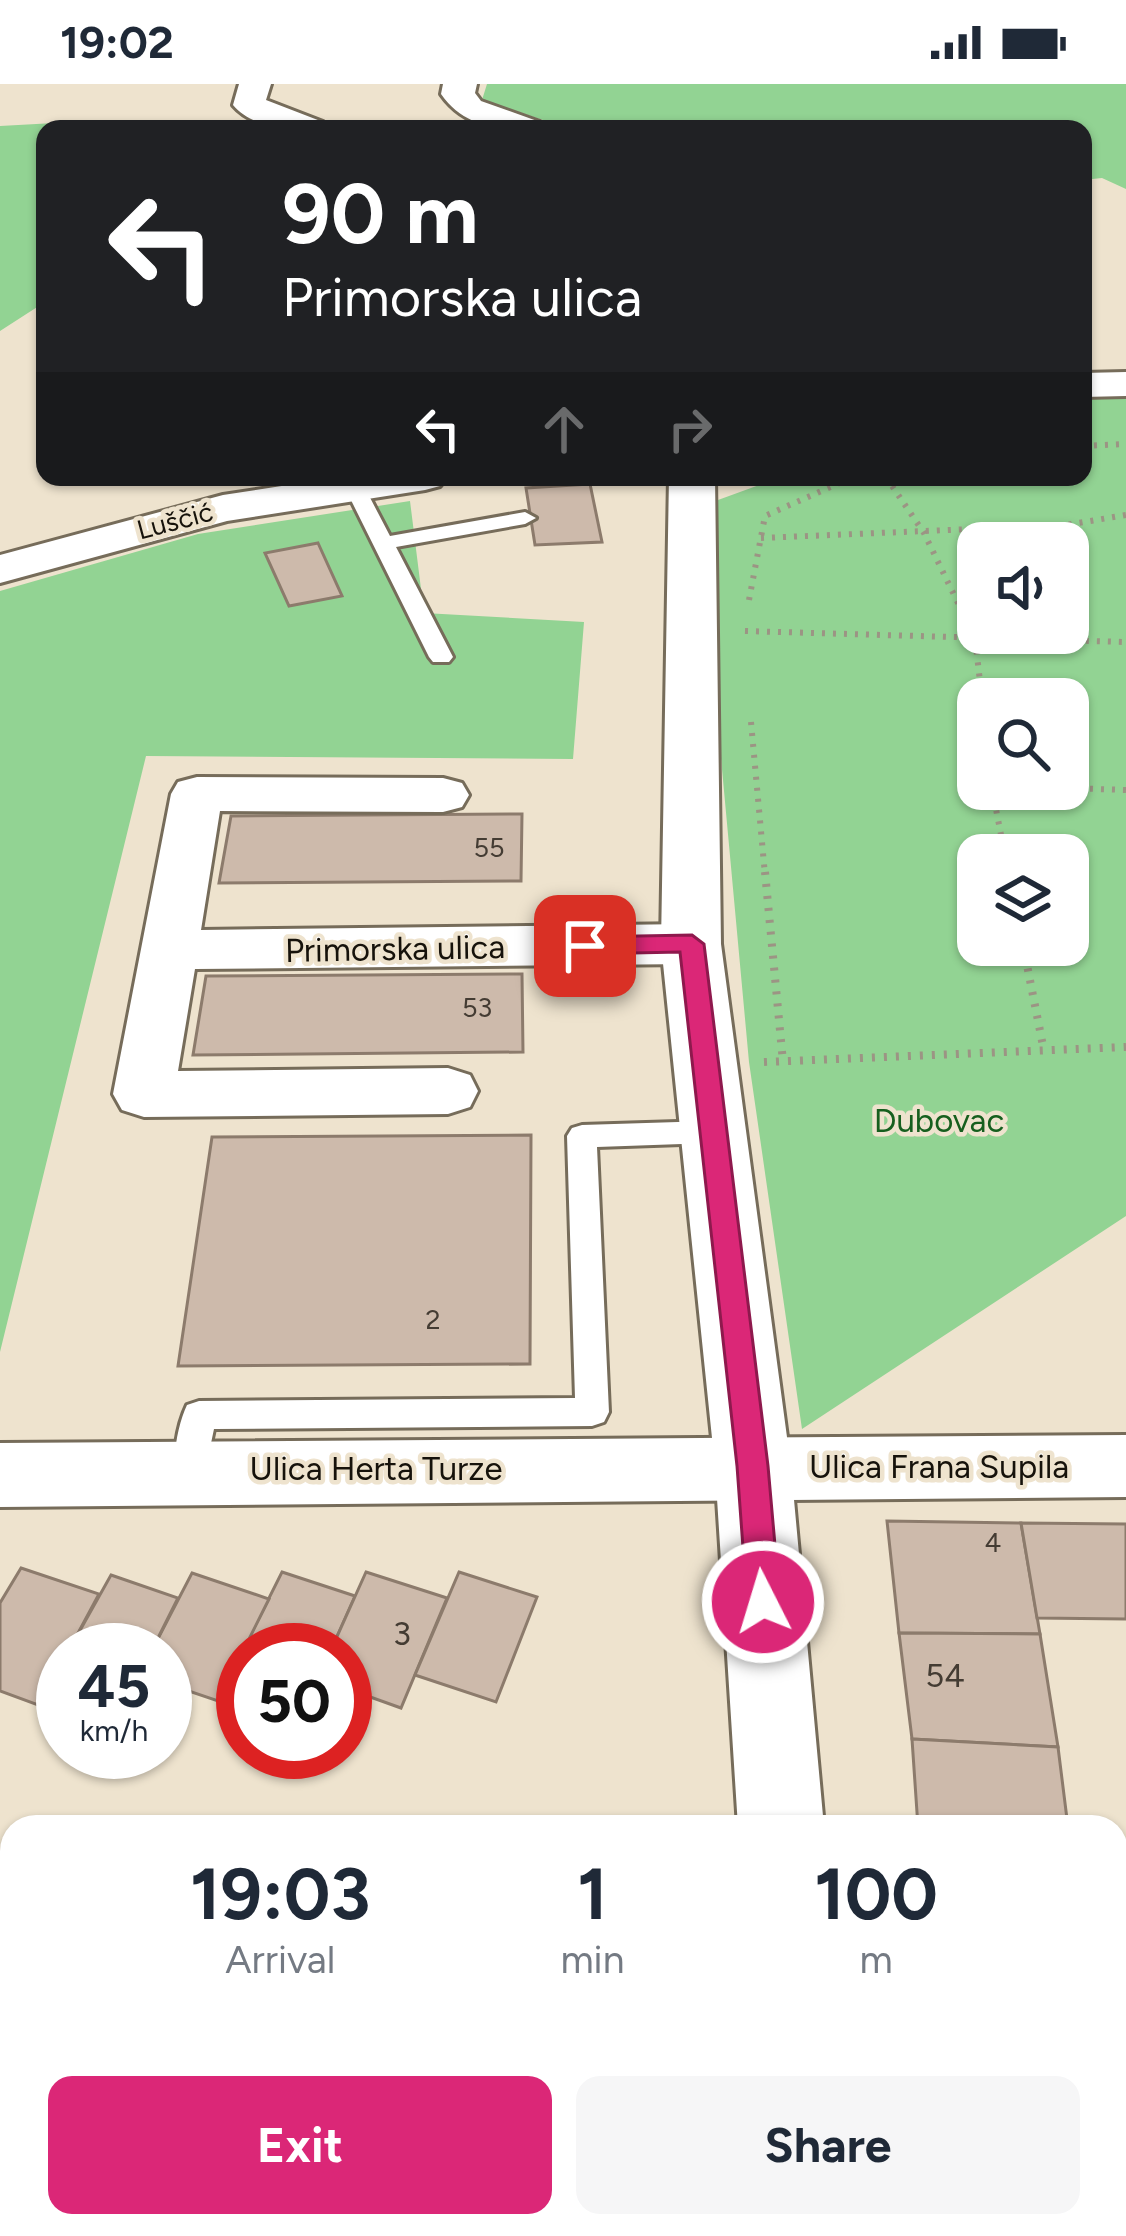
<!DOCTYPE html>
<html lang="en">
<head>
<meta charset="utf-8">
<style>
	:root { --surface:#fff; --page:#f6f6f7; --text:#1f2937; --muted:#747a83; --accent:#db2777 }
	body { margin:0; font-family:Figtree,sans-serif; background:var(--page); color:var(--text); height:100vh; display:flex; flex-direction:column; font-size:45px; white-space:nowrap }
	* { box-sizing:border-box; margin:0 }
	p { font-size:39px; color:var(--muted) }
	.icon { flex:none; width:66px; height:66px; fill:none; stroke:currentColor; stroke-width:2; stroke-linecap:round; stroke-linejoin:round }
	.map { position:relative; flex:1; overflow:hidden }
	.drawer { position:absolute; left:0px; top:1731px; width:1128px; height:423px; display:flex; flex-direction:column; background:var(--surface); border-radius:36px 36px 0 0; box-shadow:0 3px 9px #0004 }
	.drawer>* { flex:none }
	.banner { position:absolute; left:36px; top:36px; width:1056px; height:366px; border-radius:24px; box-shadow:0 3px 9px #0004; background:#202124; color:#fff; overflow:hidden }
	.fabs { position:absolute; left:957px; top:438px; display:grid; gap:24px }
	.fabs a { display:grid; place-items:center; width:132px; height:132px; border-radius:24px; background:var(--surface); box-shadow:0 3px 9px #0004; font-size:60px }
	.speed { position:absolute; left:36px; top:1539px; display:flex; gap:24px; font-size:60px; font-weight:700; text-align:center }
	.speed>* { display:grid; place-content:center; width:156px; height:156px; border-radius:50%; background:var(--surface); box-shadow:0 3px 9px #0004; line-height:1 }
	.speed small { font-size:30px; font-weight:400 }
	.speed .limit { border:18px solid #d22; background:#fff; color:#111 }
	.pin { position:absolute; display:grid; place-items:center; width:102px; height:102px; color:#fff; margin:-51px; border-radius:24px; box-shadow:0 6px 18px #0006 }
	.me { position:absolute; width:132px; margin:-66px; rotate:355deg; stroke-linejoin:round; filter:drop-shadow(0 0 9px #0008) }
	.turn { display:flex; align-items:center; gap:42px; height:252px; padding:0 48px; font-size:54px }
	.turn .icon { width:156px; height:156px; stroke-width:2.5 }
	.turn b { display:block; font-size:84px; line-height:102px }
	.lanes { display:flex; align-items:center; height:114px; padding:0 48px; background:#0003; justify-content:center; gap:60px; direction:ltr }
	.lanes .off { opacity:.35 }
	.eta { display:flex; justify-content:space-evenly; align-items:center; height:204px; text-align:center }
	.eta b { font-size:72px; font-weight:700; line-height:84px }
	.button { display:flex; gap:24px; margin-top:auto; padding:24px 48px }
	.button a { flex:1; height:138px; border-radius:24px; background:var(--accent); color:#fff; font-size:48px; font-weight:700; line-height:138px; text-align:center }
	.button a+a { background:var(--page); color:var(--text) }
	.status { display:flex; justify-content:space-between; align-items:center; height:84px; padding:0 60px; background:var(--surface); direction:ltr }
	.status svg { height:33px; fill:currentColor }
	.map>svg:first-child { display:block }
	.green { fill:#92d393; fill-rule:evenodd }
	.building { fill:#cdbaab; stroke:#8c7b6c; stroke-width:3 }
	.lines { fill:none; stroke-linecap:round; stroke-linejoin:round }
	.lane-casing { stroke:#766c5a; stroke-width:6 }
	.street-casing { stroke:#766c5a; stroke-width:6 }
	.secondary-casing { stroke:#766c5a; stroke-width:6 }
	.path-far1 { stroke:#9c9484; stroke-width:6; stroke-dasharray:3 8; stroke-linecap:butt }
	.path { stroke:#9c9484; stroke-width:8; stroke-dasharray:3 9; stroke-linecap:butt }
	.lane { fill:#fff; fill-rule:evenodd }
	.street { fill:#fff; fill-rule:evenodd }
	.secondary { fill:#fff; fill-rule:evenodd }
	.route { fill:#db2777; stroke:#8e194d; stroke-width:3 }
	.labels { text-anchor:middle; stroke-width:9; stroke-linejoin:round; paint-order:stroke }
	.far-street-label { font-size:27px; fill:#16120b; stroke:#eee3ce }
	.number-label { font-size:27px; fill:#443c33 }
	.street-label { font-size:33px; fill:#16120b; stroke:#eee3ce }
	.park-label { font-size:33px; fill:#165f1e; stroke:#eee3ce }
	.near-number-label { font-size:33px; fill:#443c33 }
</style>
</head>
<body>
<div class="status"><b>19:02</b><svg viewBox="0 0 49 12"><path d="M0 12V9h3v3zM5 12V6h3v6zM10 12V3h3v9zM15 12V0h3v12zM26 1h20v11H26zM47 4h2v5h-2z"/></svg></div>
<div class="map">
<svg width="1126" height="2152" viewBox="0 0 1126 2152">
	<rect width="100%" height="100%" fill="#eee3ce"/>
	<g class="green">
		<path d="M 487,0 L 1126,0 L 1126,105 L 1102,94 L 1083,96 L 1083,45 L 570,45 L 482,16 Z"/>
		<path d="M 109,36 L 155,45 L 45,45 L 45,218 L 0,247 L 0,42 Z"/>
		<path d="M 1126,312 L 1126,1132 L 802,1345 L 749,978 L 716,620 L 718,416 L 781,393 L 1083,393 L 1083,313 ZM 978,459 L 1068,459 L 1068,549 L 978,549 ZM 978,615 L 1068,615 L 1068,705 L 978,705 ZM 978,771 L 1068,771 L 1068,861 L 978,861 Z"/>
		<path d="M 410,417 L 424,529 L 584,538 L 573,675 L 146,672 L 0,1268 L 0,507 L 198,450 Z"/>
	</g>
	<g class="building">
		<path d="M 590,400 L 602,458 L 535,461 L 526,404 Z"/>
		<path d="M 318,459 L 342,512 L 289,522 L 265,469 Z"/>
		<path d="M 522,730 L 521,797 L 219,799 L 231,732 Z"/>
		<path d="M 522,890 L 523,968 L 193,971 L 206,892 Z"/>
		<path d="M 531,1051 L 530,1280 L 178,1282 L 212,1053 Z"/>
		<path d="M 887,1437 L 1021,1439 L 1040,1550 L 899,1549 Z"/>
		<path d="M 1021,1439 L 1126,1440 L 1126,1535 L 1037,1534 Z"/>
		<path d="M 21,1484 L 99,1510 L 69,1566 L 63,1566 L 63,1576 L 38,1621 L 0,1607 L 0,1519 Z"/>
		<path d="M 282,1488 L 355,1512 L 331,1566 L 243,1566 L 243,1599 L 229,1594 Z"/>
		<path d="M 366,1488 L 447,1514 L 401,1624 L 345,1604 L 345,1566 L 331,1566 Z"/>
		<path d="M 459,1488 L 537,1513 L 496,1618 L 415,1591 Z"/>
		<path d="M 192,1489 L 269,1515 L 218,1617 L 165,1599 L 165,1566 L 152,1566 Z"/>
		<path d="M 111,1491 L 178,1514 L 152,1566 L 69,1566 Z"/>
		<path d="M 899,1549 L 1040,1550 L 1058,1663 L 912,1655 Z"/>
		<path d="M 912,1655 L 1058,1663 L 1068,1743 L 918,1743 Z"/>
		<path d="M 0,2066 L 12,2072 L 12,2142 L 154,2142 L 174,2152 L 0,2152 Z"/>
		<path d="M 454,2142 L 598,2142 L 595,2152 L 476,2152 Z"/>
		<path d="M 947,2142 L 1091,2142 L 1092,2152 L 948,2152 Z"/>
	</g>
	<g class="lines">
		<g class="lane-casing">
			<g id="lane">
				<path d="M 355,398 L 365,404 L 390,452 L 525,428 L 536,434 L 525,440 L 396,463 L 453,573 L 449,578 L 433,578 L 429,573 L 345,404 Z"/>
				<path d="M 710,1037 L 720,1040 L 725,1048 L 720,1056 L 710,1059 L 597,1063 L 609,1328 L 604,1338 L 592,1342 L 214,1345 L 203,1397 L 191,1401 L 179,1397 C 170,1377 178,1340 187,1321 L 199,1317 L 575,1314 L 567,1052 L 572,1044 L 582,1041 Z"/>
			</g>
		</g>
		<g class="street-casing">
			<g id="street">
				<path d="M 239,0 L 271,0 L 266,16 L 323,38 L 327,45 C 296,45 255,47 233,21 Z"/>
				<path d="M 1126,288 L 1126,312 L 1083,313 L 1083,289 Z"/>
				<path d="M 340,393 L 447,393 L 440,402 L 425,406 L 227,437 L 0,499 L 0,471 L 223,411 Z"/>
				<path d="M 197,693 L 443,694 L 462,699 L 469,711 L 462,723 L 443,728 L 220,727 L 201,846 L 691,840 L 711,846 L 719,860 L 711,874 L 691,880 L 195,885 L 178,987 L 448,984 L 470,991 L 478,1007 L 470,1023 L 448,1030 L 144,1033 L 122,1026 L 113,1010 L 171,710 L 178,698 Z"/>
				<path d="M 1126,1351 L 1126,1413 L 0,1423 L 0,1359 Z"/>
			</g>
		</g>
		<g class="secondary-casing">
			<g id="secondary">
				<path d="M 443,0 L 477,0 L 475,9 L 481,17 L 540,38 L 545,45 C 504,45 467,47 441,10 Z"/>
				<path d="M 669,393 L 715,393 L 721,860 L 791,1383 L 824,1743 L 738,1743 L 715,1383 L 661,860 Z"/>
				<path d="M 764,2142 L 862,2142 L 863,2152 L 765,2152 Z"/>
			</g>
		</g>
		<g class="path-far1">
			<path d="M 1083,362 L 1126,360"/>
			<path d="M 886,393 L 924,449 L 975,554 L 982,615"/>
			<path d="M 761,454 L 1066,441 L 1126,431"/>
			<path d="M 749,516 L 765,432 L 853,393"/>
			<path d="M 745,547 L 1126,558"/>
			<path d="M 751,638 L 765,791"/>
			<path d="M 1068,704 L 1126,706"/>
			<path d="M 992,705 L 1005,771"/>
		</g>
		<g class="path">
			<path d="M 765,788 L 783,978"/>
			<path d="M 1023,861 L 1044,967"/>
			<path d="M 764,978 L 1126,963"/>
		</g>
		<use href="#lane" class="lane"/>
		<use href="#street" class="street"/>
		<use href="#secondary" class="secondary"/>
	</g>
	<path class="route" d="M 692,851 L 704,860 L 768,1382 L 780,1518 L 775,1528 L 763,1533 L 752,1528 L 747,1518 L 737,1382 L 680,868 L 585,870 L 573,862 L 585,853 Z"/>
	<g class="labels">
		<g class="far-street-label">
			<text transform="translate(175 437) rotate(-15)" y="9">Luščić</text>
		</g>
		<g class="number-label">
			<text x="489" y="773">55</text>
			<text x="477" y="933">53</text>
			<text x="433" y="1245">2</text>
			<text x="993" y="1468">4</text>
		</g>
		<g class="street-label">
			<text transform="translate(395 864) rotate(-1)" y="12">Primorska ulica</text>
			<text x="939" y="1394">Ulica Frana Supila</text>
			<text x="376" y="1396">Ulica Herta Turze</text>
		</g>
		<g class="park-label">
			<text x="939" y="1048">Dubovac</text>
		</g>
		<g class="near-number-label">
			<text x="402" y="1561">3</text>
			<text x="945" y="1603">54</text>
		</g>
	</g>
</svg>
<div class="fabs">
<a><svg class="icon" aria-label="sound" viewBox="0 0 24 24"><path d="M4 9h4l5-4v14l-5-4H4zM17 9q2 3 0 6"/></svg></a>
<a><svg class="icon" aria-label="search" viewBox="0 0 24 24"><circle cx="10" cy="10" r="6"/><path d="M15 15l6 6"/></svg></a>
<a><svg class="icon" aria-label="layers" viewBox="0 0 24 24"><path d="M12 4l9 5-9 5-9-5zM3 14l9 5 9-5"/></svg></a>
</div>
<div class="speed"><div>45<small>km/h</small></div><div class="limit">50</div></div>
<div class="pin" style="left:585px;top:862px;background:#d93025"><svg class="icon" aria-label="arrive" viewBox="0 0 24 24"><path d="M6 21V4h12l-3 4 3 4H6"/></svg></div>
<svg class="me" style="left:763px;top:1518px" viewBox="-20 -20 40 40"><circle r="17" fill="#db2777" stroke="#fff" stroke-width="3"/><path d="M0-11L8 9 0 5-8 9z" fill="#fff"/></svg>
<div class="banner">
<div class="turn"><svg class="icon" aria-label="left" viewBox="0 0 24 24"><path d="M17 20v-9H6M10 6l-5 5 5 5"/></svg><div><b>90 m</b>Primorska ulica</div></div>
<div class="lanes"><svg class="icon" aria-label="left" viewBox="0 0 24 24"><path d="M17 20v-9H6M10 6l-5 5 5 5"/></svg><svg class="icon off" aria-label="ahead" viewBox="0 0 24 24"><path d="M12 20V5M6 11l6-6 6 6"/></svg><svg class="icon off" aria-label="right" viewBox="0 0 24 24"><path d="M7 20v-9h11M14 6l5 5-5 5"/></svg></div>
</div>
<section class="drawer">
<div class="eta">
<div><b>19:03</b><p>Arrival</p></div>
<div><b>1</b><p>min</p></div>
<div><b>100</b><p>m</p></div>
</div>
<div class="button"><a>Exit</a><a>Share</a></div>
</section>
</div>
</body>
</html>
